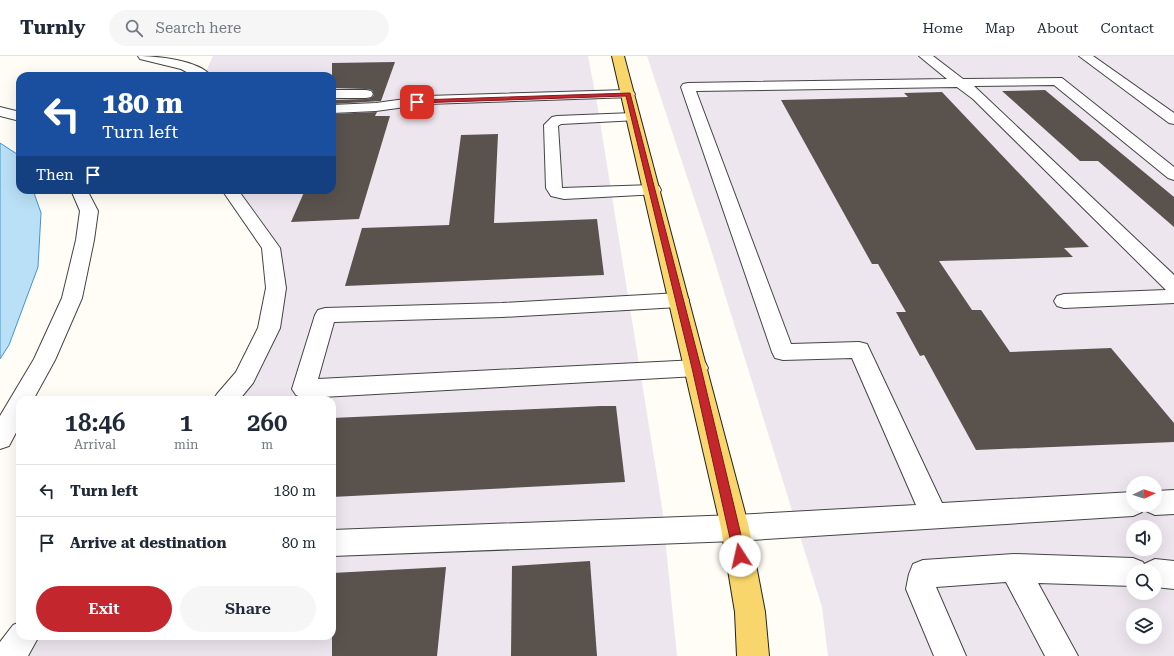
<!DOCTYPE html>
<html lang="en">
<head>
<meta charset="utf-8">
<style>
	:root { --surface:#fff; --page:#f6f6f7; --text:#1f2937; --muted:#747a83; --line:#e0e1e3; --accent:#c4262e }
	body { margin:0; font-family:"Roboto Serif",serif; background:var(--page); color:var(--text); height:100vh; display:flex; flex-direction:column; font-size:15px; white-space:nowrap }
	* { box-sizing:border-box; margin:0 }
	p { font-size:13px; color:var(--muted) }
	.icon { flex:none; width:22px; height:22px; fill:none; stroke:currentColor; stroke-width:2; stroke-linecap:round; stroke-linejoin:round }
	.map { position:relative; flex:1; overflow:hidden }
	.sheet { position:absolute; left:16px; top:340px; width:320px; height:244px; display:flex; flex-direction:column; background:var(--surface); border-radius:12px; box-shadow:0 4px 16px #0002 }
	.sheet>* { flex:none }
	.top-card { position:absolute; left:16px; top:16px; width:320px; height:122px; border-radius:12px; box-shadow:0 4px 16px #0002; background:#1a4fa0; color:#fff; overflow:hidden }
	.needle { width:26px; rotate:87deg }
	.buttons { position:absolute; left:1126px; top:420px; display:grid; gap:8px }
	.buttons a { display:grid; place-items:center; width:36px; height:36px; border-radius:50%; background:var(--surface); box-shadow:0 4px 16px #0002; font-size:20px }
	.pin { position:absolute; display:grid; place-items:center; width:34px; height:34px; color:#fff; margin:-17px; border-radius:8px; box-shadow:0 2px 6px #0006 }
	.me { position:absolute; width:44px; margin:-22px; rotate:350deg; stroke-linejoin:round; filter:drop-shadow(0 0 3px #0008) }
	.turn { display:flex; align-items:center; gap:14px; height:84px; padding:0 20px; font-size:18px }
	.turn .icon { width:52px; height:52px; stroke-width:2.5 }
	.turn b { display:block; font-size:28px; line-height:34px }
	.then { display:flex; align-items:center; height:38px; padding:0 20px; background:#0003; gap:8px; font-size:15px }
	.eta { display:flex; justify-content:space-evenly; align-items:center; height:68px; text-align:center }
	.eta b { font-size:24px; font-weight:600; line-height:28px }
	.action { display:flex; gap:8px; margin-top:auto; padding:8px 20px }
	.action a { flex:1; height:46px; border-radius:24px; background:var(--accent); color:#fff; font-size:16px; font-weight:600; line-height:46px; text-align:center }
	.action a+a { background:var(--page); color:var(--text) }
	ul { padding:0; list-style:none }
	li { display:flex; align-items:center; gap:12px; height:52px; padding:0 20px; border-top:1px solid var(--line) }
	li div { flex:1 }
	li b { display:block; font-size:15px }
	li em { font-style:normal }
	header { display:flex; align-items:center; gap:24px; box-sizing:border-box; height:56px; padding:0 20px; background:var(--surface); border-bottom:1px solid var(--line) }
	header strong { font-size:19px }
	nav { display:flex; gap:22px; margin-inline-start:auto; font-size:14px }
	.search { width:280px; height:36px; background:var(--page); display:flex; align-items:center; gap:10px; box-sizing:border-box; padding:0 14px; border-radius:22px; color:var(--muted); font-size:15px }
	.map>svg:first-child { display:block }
	.industrial { fill:#eee6ef; fill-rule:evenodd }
	.water { fill:#b9e0f7; stroke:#3f96cf }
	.building { fill:#5a524d }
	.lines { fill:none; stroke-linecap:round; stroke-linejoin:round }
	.minor-casing { stroke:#444; stroke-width:2 }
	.major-casing { stroke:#222; stroke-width:2 }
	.minor { fill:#fff; fill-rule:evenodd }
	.major { fill:#f9d66b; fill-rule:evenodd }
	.route { fill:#c4262e; stroke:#7f191e }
</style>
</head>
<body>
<header>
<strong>Turnly</strong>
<div class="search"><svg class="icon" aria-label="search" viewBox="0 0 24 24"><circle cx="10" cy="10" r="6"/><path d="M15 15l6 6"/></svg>Search here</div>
<nav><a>Home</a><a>Map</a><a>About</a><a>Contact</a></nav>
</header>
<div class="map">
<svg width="1174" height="600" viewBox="0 0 1174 600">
	<rect width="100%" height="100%" fill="#fffdf5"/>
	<g class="industrial">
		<path d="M 213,0 L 588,0 L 598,53 L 662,451 L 677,600 L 9,600 L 24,580 L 332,580 L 332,344 L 225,344 L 269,272 L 271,192 L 230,134 L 332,134 L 332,20 L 204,20 Z"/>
		<path d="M 647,0 L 1174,0 L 1174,600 L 828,600 L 822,551 L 708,184 ZM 1133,427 L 1155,427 L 1155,449 L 1133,449 ZM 1133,471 L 1155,471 L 1155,493 L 1133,493 ZM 1133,515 L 1155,515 L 1155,537 L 1133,537 ZM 1133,559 L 1155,559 L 1155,581 L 1133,581 Z"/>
	</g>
	<path class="water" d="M 0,87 L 20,100 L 20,134 L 33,134 L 41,157 L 38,211 L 9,289 L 0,303 Z"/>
	<g class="building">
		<path d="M 395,6 L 381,45 L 332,48 L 332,44 L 366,43 L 371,42 L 374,39 L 372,34 L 366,33 L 332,32 L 332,7 Z"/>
		<path d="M 1045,34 L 1174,141 L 1174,171 L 1098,105 L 1080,105 L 1002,35 Z"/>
		<path d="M 942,36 L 1089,191 L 1064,192 L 1073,201 L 939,205 L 972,254 L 981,254 L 1010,296 L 1111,292 L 1174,367 L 1174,386 L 976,394 L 924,299 L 920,300 L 896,256 L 906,256 L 878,208 L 872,208 L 781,44 L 908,41 L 904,37 Z"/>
		<path d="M 377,56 L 375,60 L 390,60 L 359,163 L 291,166 L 305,134 L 332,134 L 332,58 Z"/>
		<path d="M 498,78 L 494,167 L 597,163 L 604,219 L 345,230 L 362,172 L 449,169 L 461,79 Z"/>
		<path d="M 601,350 L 616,350 L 625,426 L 332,441 L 332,362 Z"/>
		<path d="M 590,505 L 597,600 L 511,600 L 512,510 Z"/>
		<path d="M 446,511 L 437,600 L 332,600 L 332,517 Z"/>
	</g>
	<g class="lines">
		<g class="minor-casing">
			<g id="minor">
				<path d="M 138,0 C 156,0 199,4 211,20 L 194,20 L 181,13 L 140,3 Z"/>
				<path d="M 919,0 L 933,0 L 963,23 L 1062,22 L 1174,111 L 1174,124 L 1168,122 L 1054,29 L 974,30 L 1174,219 L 1174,247 L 1064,252 L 1057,250 L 1054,245 L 1057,240 L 1064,238 L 1166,234 L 973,43 L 957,31 L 696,35 L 791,288 L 859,286 L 867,288 L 942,447 L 1133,436 L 1133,449 L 1155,449 L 1155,435 L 1174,434 L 1174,458 L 1155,459 L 1146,455 L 1144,453 L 1142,456 L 1133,460 L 735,485 L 332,500 L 332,474 L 735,459 L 916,449 L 852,302 L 783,304 L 775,302 L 772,296 L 681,31 L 683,28 L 688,27 L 947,23 Z"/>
				<path d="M 1079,0 L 1093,0 L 1174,57 L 1174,68 L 1169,67 Z"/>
				<path d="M 332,34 L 366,34 L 371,35 L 373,38 L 371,41 L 366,42 L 332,42 Z"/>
				<path d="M 628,34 L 633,35 L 635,38 L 633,41 L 427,48 L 376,55 L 332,57 L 332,49 L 376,47 L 427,40 Z"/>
				<path d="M 0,51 L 20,56 L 20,65 L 0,60 Z"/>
				<path d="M 633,57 L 638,58 L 640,61 L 638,64 L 561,68 L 558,70 L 562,132 L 653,129 L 659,130 L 661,134 L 659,138 L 564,143 L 551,140 L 546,132 L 544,69 L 552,61 L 557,60 Z"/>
				<path d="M 71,134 L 87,134 L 98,155 L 94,184 L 82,242 L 55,304 L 33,344 L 20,344 L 20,369 L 9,390 L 0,393 L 0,360 L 34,303 L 62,242 L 76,184 L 80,155 Z"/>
				<path d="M 222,134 L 238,134 L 280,192 L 286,232 L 280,272 L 253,327 L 239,344 L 213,344 L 217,338 L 236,316 L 258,272 L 266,232 L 262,192 Z"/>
				<path d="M 679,237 L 686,239 L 689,244 L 686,249 L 679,251 L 502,261 L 334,266 L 318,323 L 697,304 L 705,306 L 708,312 L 705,318 L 697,320 L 304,342 L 296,339 L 292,333 L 315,259 L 318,254 L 325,252 L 502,247 Z"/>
				<path d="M 1014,498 L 1133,502 L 1143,506 L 1144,508 L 1155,503 L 1174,505 L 1174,533 L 1155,531 L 1155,515 L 1133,515 L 1133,530 L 1038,527 L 1078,600 L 1045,600 L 1006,526 L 936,531 L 966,600 L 934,600 L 906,533 L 909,518 L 913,508 L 923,504 Z"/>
				<path d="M 20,566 L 20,580 L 39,580 L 28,600 L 0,600 L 0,586 L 13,569 Z"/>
			</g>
		</g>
		<g class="major-casing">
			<path id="major" d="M 612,0 L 624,0 L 749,472 L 765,556 L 769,600 L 737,600 L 735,556 L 721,472 Z"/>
		</g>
		<use href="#minor" class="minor"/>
		<use href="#major" class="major"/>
	</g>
	<path class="route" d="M 630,37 L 701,312 L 746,500 L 744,504 L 740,506 L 736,504 L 734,500 L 692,312 L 626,40 L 417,47 L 414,46 L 417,44 Z"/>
</svg>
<div class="buttons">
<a><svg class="needle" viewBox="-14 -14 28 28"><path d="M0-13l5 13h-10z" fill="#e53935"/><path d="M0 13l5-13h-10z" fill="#747a83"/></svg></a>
<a><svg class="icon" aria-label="sound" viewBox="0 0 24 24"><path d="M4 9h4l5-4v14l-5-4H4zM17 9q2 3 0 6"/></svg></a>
<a><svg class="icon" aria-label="search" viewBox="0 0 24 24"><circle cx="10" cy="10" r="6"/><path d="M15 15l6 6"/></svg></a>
<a><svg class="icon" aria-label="layers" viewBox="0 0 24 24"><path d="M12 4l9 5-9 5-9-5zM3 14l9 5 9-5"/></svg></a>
</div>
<div class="pin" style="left:417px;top:46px;background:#d93025"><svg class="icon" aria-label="arrive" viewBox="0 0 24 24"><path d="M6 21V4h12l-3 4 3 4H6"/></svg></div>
<svg class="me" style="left:740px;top:500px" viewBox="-20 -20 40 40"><circle r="19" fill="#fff"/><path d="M0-13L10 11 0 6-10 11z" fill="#c4262e"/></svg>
<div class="top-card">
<div class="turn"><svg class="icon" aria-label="left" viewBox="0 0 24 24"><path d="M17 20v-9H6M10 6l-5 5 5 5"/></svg><div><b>180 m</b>Turn left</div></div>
<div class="then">Then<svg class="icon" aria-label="arrive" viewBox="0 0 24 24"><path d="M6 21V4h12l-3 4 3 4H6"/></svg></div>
</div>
<section class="sheet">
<div class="eta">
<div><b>18:46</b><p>Arrival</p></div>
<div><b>1</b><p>min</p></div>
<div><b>260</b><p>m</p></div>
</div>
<ul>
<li><svg class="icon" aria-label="left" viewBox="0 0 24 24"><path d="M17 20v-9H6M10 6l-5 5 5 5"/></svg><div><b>Turn left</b></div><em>180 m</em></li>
<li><svg class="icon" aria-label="arrive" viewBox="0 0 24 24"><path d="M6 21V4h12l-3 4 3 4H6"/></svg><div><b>Arrive at destination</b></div><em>80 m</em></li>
</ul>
<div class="action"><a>Exit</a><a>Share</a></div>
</section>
</div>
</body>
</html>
